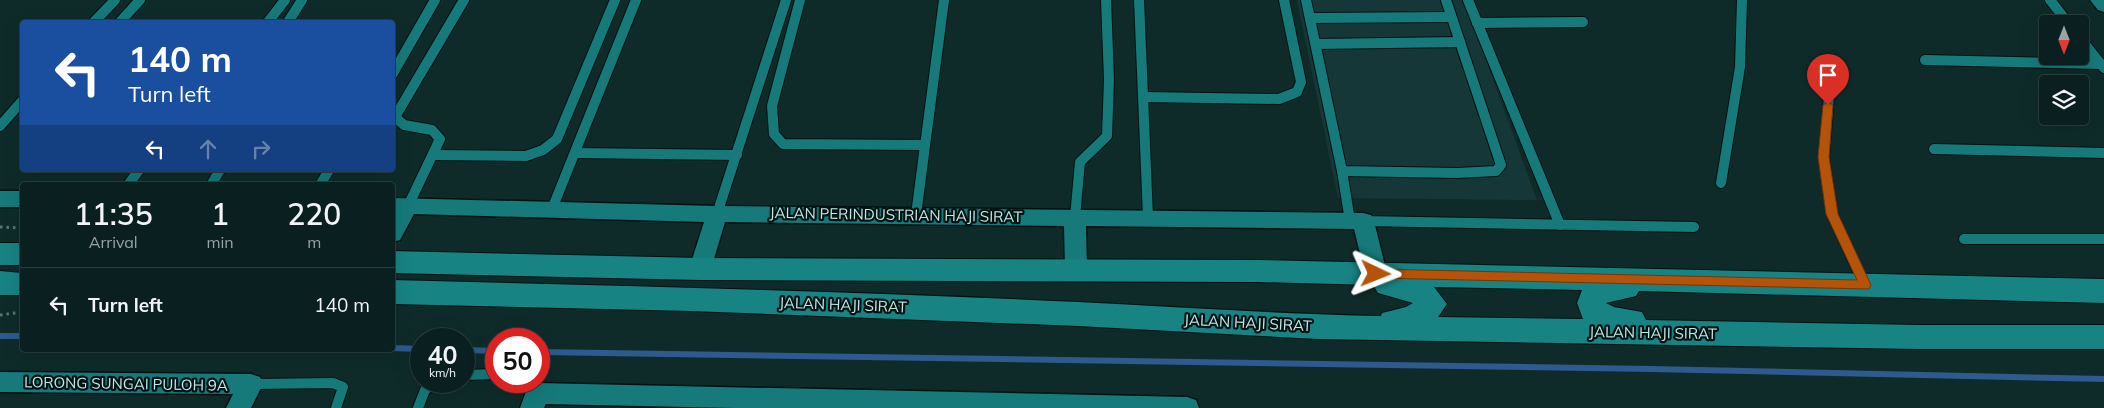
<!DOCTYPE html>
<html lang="en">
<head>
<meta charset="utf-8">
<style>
	:root { --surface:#0a2020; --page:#132829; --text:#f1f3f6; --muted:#99a3a5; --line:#2a3e3e }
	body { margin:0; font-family:Mulish,sans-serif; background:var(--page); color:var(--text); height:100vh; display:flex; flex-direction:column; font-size:19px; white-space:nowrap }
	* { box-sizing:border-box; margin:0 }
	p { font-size:16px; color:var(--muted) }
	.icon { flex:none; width:28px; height:28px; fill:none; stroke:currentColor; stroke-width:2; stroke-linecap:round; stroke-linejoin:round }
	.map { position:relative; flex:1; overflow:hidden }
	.panel { position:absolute; left:20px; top:182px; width:375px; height:170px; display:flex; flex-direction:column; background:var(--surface); border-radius:5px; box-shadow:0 5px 20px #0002,0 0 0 1px var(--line) }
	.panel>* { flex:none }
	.banner { position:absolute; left:20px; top:20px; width:375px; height:152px; border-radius:5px; box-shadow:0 5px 20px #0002,0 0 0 1px var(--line); background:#1a4fa0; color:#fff; overflow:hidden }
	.needle { width:32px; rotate:180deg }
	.tools { position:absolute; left:2039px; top:15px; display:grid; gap:10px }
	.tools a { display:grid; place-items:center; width:50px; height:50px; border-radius:5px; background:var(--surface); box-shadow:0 5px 20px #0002,0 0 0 1px var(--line); font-size:25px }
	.speed { position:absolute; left:410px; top:328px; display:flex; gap:10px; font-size:25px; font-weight:700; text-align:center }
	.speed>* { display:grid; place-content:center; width:65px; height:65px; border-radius:50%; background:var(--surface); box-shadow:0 5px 20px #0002,0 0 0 1px var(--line); line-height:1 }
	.speed small { font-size:12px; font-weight:400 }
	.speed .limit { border:8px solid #d22; background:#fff; color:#111 }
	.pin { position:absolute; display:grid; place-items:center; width:42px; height:42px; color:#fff; margin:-51px -21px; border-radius:50% 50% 50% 0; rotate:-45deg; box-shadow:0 0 5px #0007 }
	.pin .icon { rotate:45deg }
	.me { position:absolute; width:55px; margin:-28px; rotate:92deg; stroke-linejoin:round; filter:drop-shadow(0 0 4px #0008) }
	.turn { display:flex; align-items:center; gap:18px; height:105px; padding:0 25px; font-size:22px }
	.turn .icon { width:65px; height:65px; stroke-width:2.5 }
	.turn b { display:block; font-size:35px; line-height:42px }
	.lanes { display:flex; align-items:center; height:48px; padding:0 25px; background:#0003; justify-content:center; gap:25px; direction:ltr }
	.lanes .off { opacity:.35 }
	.eta { display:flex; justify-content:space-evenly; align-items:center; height:85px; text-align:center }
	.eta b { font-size:30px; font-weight:600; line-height:35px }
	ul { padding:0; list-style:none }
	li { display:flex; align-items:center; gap:15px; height:75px; padding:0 25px; border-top:1px solid var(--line) }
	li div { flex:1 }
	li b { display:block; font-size:19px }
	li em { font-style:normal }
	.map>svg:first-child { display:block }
	.built { fill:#163737 }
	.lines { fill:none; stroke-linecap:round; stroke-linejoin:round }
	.stream { stroke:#2f5a8f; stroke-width:6 }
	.lane-casing { stroke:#001313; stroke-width:12 }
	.street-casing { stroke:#001313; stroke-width:3 }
	.secondary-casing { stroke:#001313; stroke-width:2 }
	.path { stroke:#567877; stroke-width:3; stroke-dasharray:2.5 4; stroke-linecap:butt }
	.lane { stroke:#167a7a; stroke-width:10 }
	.street { fill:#167a7a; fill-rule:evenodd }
	.secondary { fill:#188383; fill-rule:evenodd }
	.route { fill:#b45309; stroke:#753606 }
	.labels { text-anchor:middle; stroke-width:4.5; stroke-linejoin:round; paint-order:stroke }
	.street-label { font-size:15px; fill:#bfe8e7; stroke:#001313 }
</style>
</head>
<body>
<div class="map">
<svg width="2104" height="408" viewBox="0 0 2104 408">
	<rect width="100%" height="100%" fill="#0e2b2a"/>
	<path class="built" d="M 1297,0 L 1464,0 L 1537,200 L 1338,198 Z"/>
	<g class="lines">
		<g class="stream">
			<path d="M 0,336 L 22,336"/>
			<path d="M 392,348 L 421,349"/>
			<path d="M 464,350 L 496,351"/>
			<path d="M 539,352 L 1651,369 L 2104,379"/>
		</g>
		<g class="lane-casing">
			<g id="lane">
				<path d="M 800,0 L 772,106 L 774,134 L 783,144 L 924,145"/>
				<path d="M 1139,0 L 1148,217"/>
				<path d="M 1306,0 L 1342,171 L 1457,173 L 1496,171 L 1501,165 L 1446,0"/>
				<path d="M 1468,0 L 1560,225"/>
				<path d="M 2050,0 L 2069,24"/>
				<path d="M 1310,18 L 1451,17"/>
				<path d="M 94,22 L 115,0"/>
				<path d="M 120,22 L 140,0"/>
				<path d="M 268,22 L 285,0"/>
				<path d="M 288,22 L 302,0"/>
				<path d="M 1477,23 L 1583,22"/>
				<path d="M 2080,38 L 2104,68"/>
				<path d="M 1316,44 L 1460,42"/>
				<path d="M 1925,60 L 2101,64"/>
				<path d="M 1831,71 L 1824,157 L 1832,214 L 1864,284"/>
				<path d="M 392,75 L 435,0"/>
				<path d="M 1143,97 L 1279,99 L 1297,92 L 1301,82 L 1284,0"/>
				<path d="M 0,126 L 22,101"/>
				<path d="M 1934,149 L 2104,153"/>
				<path d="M 575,153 L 737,155"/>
				<path d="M 433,155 L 526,156 L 543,150 L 557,139 L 615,0"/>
				<path d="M 1342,171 L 1350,221"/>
				<path d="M 1721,183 L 1740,67 L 1742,0"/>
				<path d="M 128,185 L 139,170"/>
				<path d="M 211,185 L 220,170"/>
				<path d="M 320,185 L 329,170"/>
				<path d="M 408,206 L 440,139 L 432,130 L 404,125 L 395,117 L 464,0"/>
				<path d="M 552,209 L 636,0"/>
				<path d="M 717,214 L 786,0"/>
				<path d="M 916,215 L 944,0"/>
				<path d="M 1075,217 L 1080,162 L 1107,136 L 1109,79 L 1106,0"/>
				<path d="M 1363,221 L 1694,227"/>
				<path d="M 1964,239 L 2104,239"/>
				<path d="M 464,375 L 496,374"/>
				<path d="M 522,381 L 537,393"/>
				<path d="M 251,384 L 333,383 L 343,387 L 336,408"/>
				<path d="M 418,408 L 425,390 L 438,381"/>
			</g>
		</g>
		<g class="street-casing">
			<g id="street">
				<path d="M 2090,0 L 2104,0 L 2104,12 L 2098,10 Z"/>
				<rect x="0" y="191" width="22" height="16"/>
				<path d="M 392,198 L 717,206 L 1363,213 L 1371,215 L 1374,221 L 1387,274 L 1384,280 L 1376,283 L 1368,280 L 1365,274 L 1354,229 L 1086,226 L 1087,269 L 1084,275 L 1076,278 L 1068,275 L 1065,269 L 1064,226 L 725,222 L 711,269 L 708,275 L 700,278 L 692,275 L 689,269 L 704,222 L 414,214 L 400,240 L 392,242 Z"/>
				<path d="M 0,372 L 251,374 L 260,377 L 263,384 L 251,408 L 226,408 L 233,394 L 0,392 Z"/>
				<path d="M 537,383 L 1187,397 L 1196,400 L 1199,408 L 734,408 L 546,404 L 544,408 L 520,408 L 528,386 Z"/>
			</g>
		</g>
		<g class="secondary-casing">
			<g id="secondary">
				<rect x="0" y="243" width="22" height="22"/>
				<path d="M 392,251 L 700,258 L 1257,260 L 2104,279 L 2104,303 L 1639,291 L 1636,296 L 1606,303 L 1614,307 L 1642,312 L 1646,320 L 1920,325 L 2104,325 L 2104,349 L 1920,349 L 1318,339 L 1078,326 L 690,311 L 392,304 L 392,280 C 621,286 850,291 1078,302 C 1179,307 1280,314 1381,316 L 1382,313 L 1406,307 L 1413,303 L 1378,293 L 1373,285 L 1257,282 L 700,280 L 392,273 ZM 1434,287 L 1582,290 L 1577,303 L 1583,319 L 1438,317 L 1447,304 Z"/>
				<path d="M 0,271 L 22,273 L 22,295 L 0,295 Z"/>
			</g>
		</g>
		<g class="path">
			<path d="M 0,227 L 22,228"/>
			<path d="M 0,315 L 22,312"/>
		</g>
		<use href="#lane" class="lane"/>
		<use href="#street" class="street"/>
		<use href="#secondary" class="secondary"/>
	</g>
	<path class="route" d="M 1828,102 L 1833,105 L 1829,157 L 1838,214 L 1871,285 L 1869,289 L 1376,278 L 1371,277 L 1370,274 L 1371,270 L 1376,269 L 1857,280 L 1826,214 L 1818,157 L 1823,105 Z"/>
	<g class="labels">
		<g class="street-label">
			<text transform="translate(896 215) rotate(1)" y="5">JALAN PERINDUSTRIAN HAJI SIRAT</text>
			<text transform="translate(843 305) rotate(2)" y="5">JALAN HAJI SIRAT</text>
			<text transform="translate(1248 323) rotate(3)" y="5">JALAN HAJI SIRAT</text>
			<text transform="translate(1653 333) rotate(1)" y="5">JALAN HAJI SIRAT</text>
			<text transform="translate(126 384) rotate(1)" y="5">LORONG SUNGAI PULOH 9A</text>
		</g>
	</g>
</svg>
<div class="tools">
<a><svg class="needle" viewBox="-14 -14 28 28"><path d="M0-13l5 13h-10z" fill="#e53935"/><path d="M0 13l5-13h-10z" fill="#99a3a5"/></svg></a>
<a><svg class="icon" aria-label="layers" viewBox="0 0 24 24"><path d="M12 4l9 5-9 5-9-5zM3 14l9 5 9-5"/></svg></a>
</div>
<div class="speed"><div>40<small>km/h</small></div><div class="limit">50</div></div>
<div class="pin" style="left:1828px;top:105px;background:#d93025"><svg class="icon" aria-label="arrive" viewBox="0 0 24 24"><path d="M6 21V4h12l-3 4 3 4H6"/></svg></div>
<svg class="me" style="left:1376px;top:274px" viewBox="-20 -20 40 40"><path d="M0-17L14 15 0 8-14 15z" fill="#b45309" stroke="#fff" stroke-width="4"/></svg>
<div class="banner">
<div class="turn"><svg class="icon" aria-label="left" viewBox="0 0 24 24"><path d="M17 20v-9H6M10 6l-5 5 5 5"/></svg><div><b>140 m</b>Turn left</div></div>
<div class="lanes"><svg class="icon" aria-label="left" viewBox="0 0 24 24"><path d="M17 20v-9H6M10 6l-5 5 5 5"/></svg><svg class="icon off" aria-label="ahead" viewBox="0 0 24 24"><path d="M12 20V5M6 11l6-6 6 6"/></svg><svg class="icon off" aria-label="right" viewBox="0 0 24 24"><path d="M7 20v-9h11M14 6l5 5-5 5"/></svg></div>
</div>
<section class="panel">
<div class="eta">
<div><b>11:35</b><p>Arrival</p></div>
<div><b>1</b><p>min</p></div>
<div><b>220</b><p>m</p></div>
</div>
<ul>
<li><svg class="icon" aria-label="left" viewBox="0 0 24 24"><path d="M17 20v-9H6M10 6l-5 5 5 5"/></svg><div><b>Turn left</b></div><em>140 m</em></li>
</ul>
</section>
</div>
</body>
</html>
